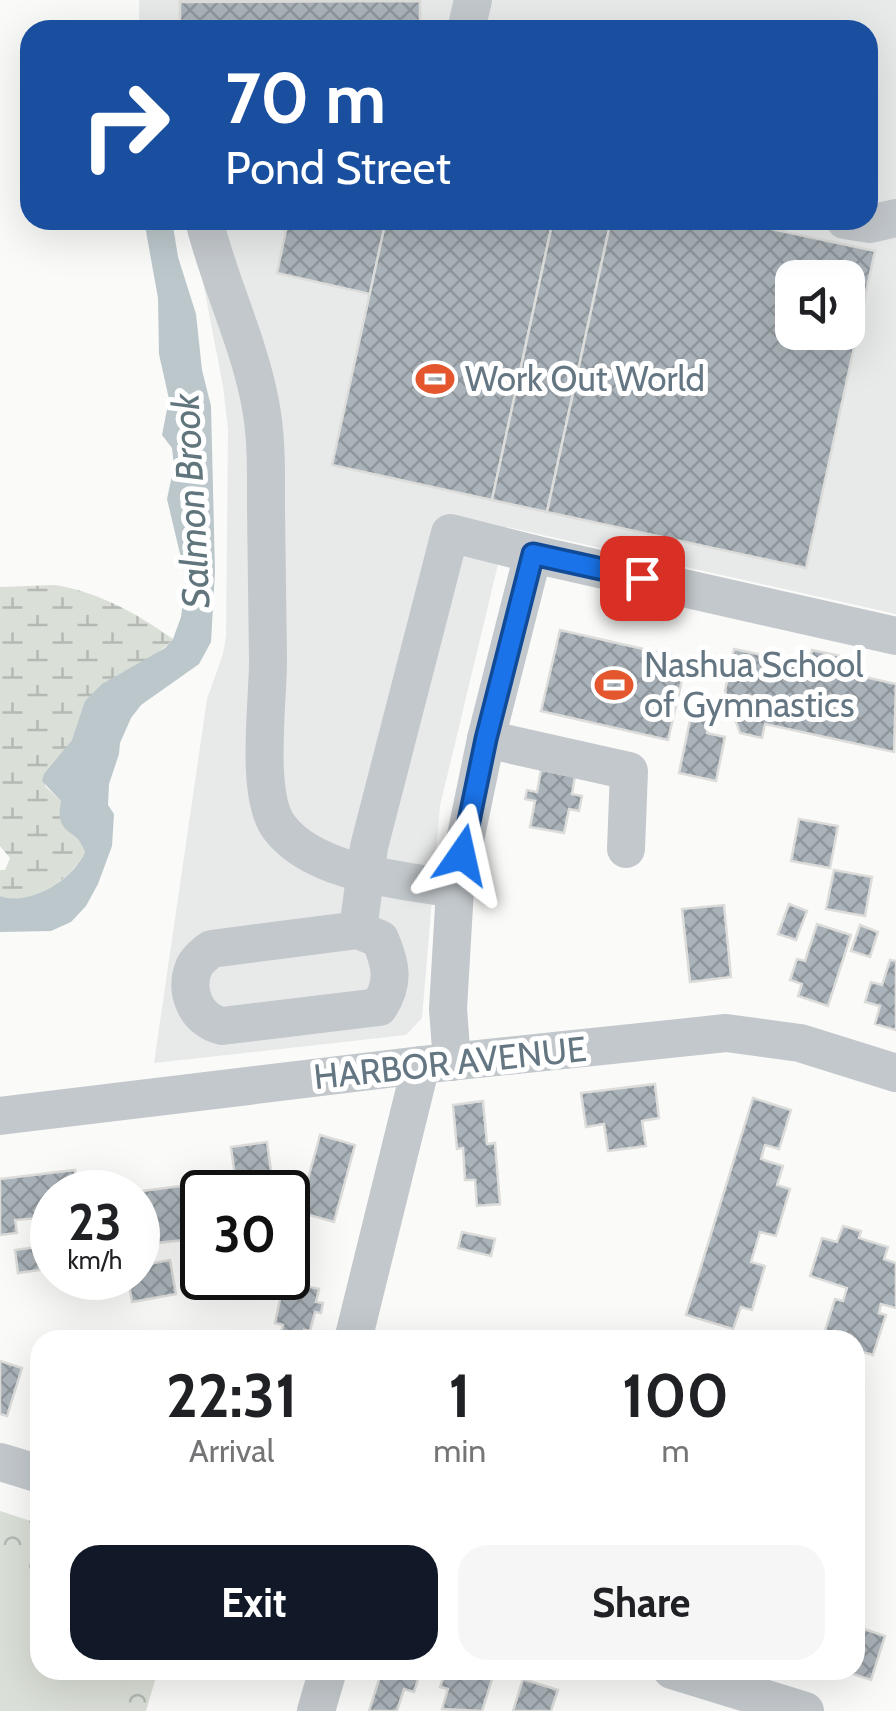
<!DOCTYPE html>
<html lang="en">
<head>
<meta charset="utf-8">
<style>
	:root { --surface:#fff; --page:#f6f6f6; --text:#202124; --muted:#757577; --accent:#111827 }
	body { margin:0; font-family:Cabin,sans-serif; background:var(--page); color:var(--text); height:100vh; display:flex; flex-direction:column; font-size:38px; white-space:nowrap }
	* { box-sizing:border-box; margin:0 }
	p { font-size:32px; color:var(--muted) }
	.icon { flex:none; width:55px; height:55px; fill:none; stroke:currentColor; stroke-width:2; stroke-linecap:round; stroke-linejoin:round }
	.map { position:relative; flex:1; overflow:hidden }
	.details { position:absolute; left:30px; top:1330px; width:835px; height:350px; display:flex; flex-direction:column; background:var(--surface); border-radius:30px; box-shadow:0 10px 40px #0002 }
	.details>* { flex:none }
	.guide { position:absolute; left:20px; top:20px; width:858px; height:210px; border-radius:30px; box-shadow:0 10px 40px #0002; background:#1a4fa0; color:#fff; overflow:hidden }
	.controls { position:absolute; left:775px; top:260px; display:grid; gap:20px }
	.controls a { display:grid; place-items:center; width:90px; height:90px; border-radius:20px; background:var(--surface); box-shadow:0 10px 40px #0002; font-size:50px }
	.speed { position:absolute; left:30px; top:1170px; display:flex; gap:20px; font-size:50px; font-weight:700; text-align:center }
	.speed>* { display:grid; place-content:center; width:130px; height:130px; border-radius:50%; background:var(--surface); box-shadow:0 10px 40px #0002; line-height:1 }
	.speed small { font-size:25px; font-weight:400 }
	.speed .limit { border:5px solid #111; border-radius:15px; background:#fff; color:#111 }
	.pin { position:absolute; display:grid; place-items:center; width:85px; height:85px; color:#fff; margin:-42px; border-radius:20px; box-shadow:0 5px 15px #0006 }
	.me { position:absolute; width:110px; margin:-55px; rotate:11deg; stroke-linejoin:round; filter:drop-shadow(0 0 8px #0008) }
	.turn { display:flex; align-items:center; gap:35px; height:210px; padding:0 40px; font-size:45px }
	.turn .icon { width:130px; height:130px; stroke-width:2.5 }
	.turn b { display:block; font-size:70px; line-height:85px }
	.eta { display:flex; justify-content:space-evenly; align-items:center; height:170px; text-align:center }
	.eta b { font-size:60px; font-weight:800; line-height:70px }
	.primary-button { display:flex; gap:20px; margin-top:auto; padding:20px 40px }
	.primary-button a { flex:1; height:115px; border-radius:30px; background:var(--accent); color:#fff; font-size:40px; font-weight:800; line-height:115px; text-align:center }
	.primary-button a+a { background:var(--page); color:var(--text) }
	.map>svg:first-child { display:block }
	.built { fill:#e8e9e9; fill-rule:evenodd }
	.forest { fill:url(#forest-crowns) }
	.wetland { fill:url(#wetland-marsh) }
	.garden { fill:#dadfd7 }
	.water { fill:#bbc7cb }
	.building { fill:url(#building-cross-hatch); stroke:#dcdcda; stroke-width:2.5; fill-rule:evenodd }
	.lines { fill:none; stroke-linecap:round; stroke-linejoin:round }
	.minor { stroke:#c3c8cc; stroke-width:38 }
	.route-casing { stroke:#114b97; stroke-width:25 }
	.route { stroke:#1a73e8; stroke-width:18 }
	.labels { text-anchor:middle; stroke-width:10; stroke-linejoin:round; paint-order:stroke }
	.poi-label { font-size:35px; fill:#657683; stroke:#fff; text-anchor:start }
	.street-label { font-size:35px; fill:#657683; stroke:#fff }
	.water-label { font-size:38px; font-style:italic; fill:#60757c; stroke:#fff }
</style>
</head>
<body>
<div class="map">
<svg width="896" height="1711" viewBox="0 0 896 1711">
	<defs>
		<pattern id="forest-crowns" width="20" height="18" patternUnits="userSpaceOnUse" patternTransform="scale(2.5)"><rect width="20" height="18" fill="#dadfd7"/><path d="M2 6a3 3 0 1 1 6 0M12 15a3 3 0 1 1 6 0" fill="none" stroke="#b4b9b4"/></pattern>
		<pattern id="wetland-marsh" width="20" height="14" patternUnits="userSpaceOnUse" patternTransform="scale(2.5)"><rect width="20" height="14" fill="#dadfd7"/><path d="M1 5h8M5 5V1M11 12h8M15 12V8" fill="none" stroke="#b4b9b4"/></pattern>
		<pattern id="building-cross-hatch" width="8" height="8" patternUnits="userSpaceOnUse" patternTransform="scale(2.5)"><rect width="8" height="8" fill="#aab3b9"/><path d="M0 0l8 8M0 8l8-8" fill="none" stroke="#8e969c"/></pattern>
	</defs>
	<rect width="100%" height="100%" fill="#fafaf8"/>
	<path class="built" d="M 139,0 L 896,0 L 896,614 L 507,527 L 440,806 L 422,1018 L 406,1035 L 154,1063 L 207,699 L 223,654 L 226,636 L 228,429 L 223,386 L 191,220 L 868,220 L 868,30 L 139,30 ZM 792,278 L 848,278 L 848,332 L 792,332 Z"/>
	<path class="forest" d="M 0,1511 L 40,1524 L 40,1670 L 158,1670 L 146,1711 L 0,1711 Z"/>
	<path class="wetland" d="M 56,585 C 100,593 136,613 173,639 C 151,664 112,671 90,697 C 79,709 81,727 72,740 C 60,756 49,767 45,786 L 61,801 C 56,824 70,831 84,846 L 85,852 C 76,873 40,900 16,900 C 13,901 4,897 0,896 L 0,870 L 5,870 L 10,858 L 0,846 L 0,587 Z"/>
	<path class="garden" d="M 0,1571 L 40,1573 L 40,1670 L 129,1670 L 113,1711 L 0,1711 Z"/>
	<path class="water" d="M 144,220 L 172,220 L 178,257 L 196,314 L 202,370 L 211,406 L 215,571 L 211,642 L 199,664 L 141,705 L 131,718 L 120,743 L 119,754 L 109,784 L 108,805 L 114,814 L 112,846 L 98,884 L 86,906 L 71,922 L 51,931 L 0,932 L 0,896 C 29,907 73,880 85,852 C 77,827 54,837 61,801 L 42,781 L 44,774 L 72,740 L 85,701 L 102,684 L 165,648 L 173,639 L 181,617 L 186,579 L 167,499 L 174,466 L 172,448 L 162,435 L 169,399 L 159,354 L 158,298 Z"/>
	<g class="building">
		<path d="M 180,0 L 420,0 L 420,1 L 180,2 Z"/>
		<path d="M 420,1 L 420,30 L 180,30 L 180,2 Z"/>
		<path d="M 265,220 L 386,220 L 370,294 L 277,273 L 286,230 L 264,225 Z"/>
		<path d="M 386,220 L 553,220 L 492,500 L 332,465 Z"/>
		<path d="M 553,220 L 611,220 L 547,512 L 492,500 Z"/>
		<path d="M 611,220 L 729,220 L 875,251 L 806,568 L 547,512 ZM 792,278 L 848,278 L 848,332 L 792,332 Z"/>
		<path d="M 560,630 L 687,659 L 668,740 L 541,711 Z"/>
		<path d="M 734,649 L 809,665 L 812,650 L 859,660 L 856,675 L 896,684 L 894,752 L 765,724 L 762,738 L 740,733 L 725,691 Z"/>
		<path d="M 694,701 L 713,705 L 707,733 L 725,737 L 716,781 L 679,773 Z"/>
		<path d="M 541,770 L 575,776 L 572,794 L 582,796 L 579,811 L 569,809 L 564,833 L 530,827 L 535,801 L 525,799 L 527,790 L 537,792 Z"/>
		<path d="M 799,819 L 838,826 L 830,868 L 791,861 Z"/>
		<path d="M 834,870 L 872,877 L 865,916 L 826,909 Z"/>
		<path d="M 789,904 L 807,911 L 796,940 L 778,934 Z"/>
		<path d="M 724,905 L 731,977 L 690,982 L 682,909 Z"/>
		<path d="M 817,924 L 851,935 L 828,1006 L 798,996 L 802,984 L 790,980 L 797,959 L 805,961 Z"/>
		<path d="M 860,925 L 878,932 L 870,957 L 851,951 Z"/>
		<path d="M 890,960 L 896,961 L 896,1030 L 875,1024 L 880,1006 L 865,1002 L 871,982 L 882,985 Z"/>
		<path d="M 655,1084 L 659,1118 L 642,1121 L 646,1146 L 608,1151 L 604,1124 L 586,1127 L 581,1093 Z"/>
		<path d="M 753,1098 L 791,1110 L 779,1149 L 765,1145 L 761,1159 L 783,1166 L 777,1185 L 790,1189 L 776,1236 L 760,1232 L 751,1262 L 765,1266 L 752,1310 L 741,1307 L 733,1329 L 686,1315 Z"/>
		<path d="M 483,1101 L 487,1144 L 495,1143 L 500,1204 L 477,1206 L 475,1180 L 465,1180 L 463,1148 L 457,1149 L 453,1105 Z"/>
		<path d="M 320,1135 L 355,1145 L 334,1222 L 299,1212 Z"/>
		<path d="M 267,1142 L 274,1192 L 237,1192 L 231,1147 Z"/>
		<path d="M 75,1170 L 78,1192 L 52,1192 L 52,1228 L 49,1229 L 48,1217 L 15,1220 L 17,1233 L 0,1235 L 0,1179 Z"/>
		<path d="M 204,1183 L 202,1238 L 147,1244 L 142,1191 Z"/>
		<path d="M 843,1226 L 861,1231 L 859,1238 L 888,1247 L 884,1259 L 896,1263 L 896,1308 L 881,1304 L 879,1313 L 886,1315 L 873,1355 L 855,1350 L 855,1340 L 822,1340 L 835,1299 L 843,1301 L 847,1288 L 810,1276 L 822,1238 L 837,1242 Z"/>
		<path d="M 462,1232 L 495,1239 L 491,1256 L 458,1248 Z"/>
		<path d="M 37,1247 L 40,1270 L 18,1273 L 15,1250 Z"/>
		<path d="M 170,1260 L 176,1294 L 132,1302 L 128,1278 L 138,1278 L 138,1266 Z"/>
		<path d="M 284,1281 L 319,1289 L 316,1302 L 323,1303 L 321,1313 L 315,1312 L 310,1331 L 304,1330 L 302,1340 L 280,1337 L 283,1325 L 275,1323 Z"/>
		<path d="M 0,1361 L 22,1368 L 7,1416 L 0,1414 Z"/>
		<path d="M 855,1626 L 885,1636 L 871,1680 L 841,1670 L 855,1670 Z"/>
		<path d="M 382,1670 L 421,1670 L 414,1692 L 404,1689 L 397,1711 L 369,1711 Z"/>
		<path d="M 454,1670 L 495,1670 L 482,1711 L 442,1709 L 448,1689 L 440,1687 L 445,1672 L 452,1675 Z"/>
		<path d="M 523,1679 L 558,1690 L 551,1711 L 513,1711 Z"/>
	</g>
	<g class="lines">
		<g class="minor">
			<path d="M 466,30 L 473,0"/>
			<path d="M 204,220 C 219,282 248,339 260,402 C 267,437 266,473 266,509 C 267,560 267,610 268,661 C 268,703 255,795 279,827 C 314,874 401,880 455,889"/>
			<path d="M 845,220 L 870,224 L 896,218"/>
			<path d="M 486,739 L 629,771 L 626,849"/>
			<path d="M 358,930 L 380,939 C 391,965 395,982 379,1007 L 222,1026 C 196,1020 184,992 194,967 C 197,960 205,954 211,949 L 358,930 L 369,847 L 450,533 L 533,554"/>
			<path d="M 452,1062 L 448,1009 L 455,889 L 486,739 L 533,554 L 896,636"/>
			<path d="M 0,1116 L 421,1065 L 726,1033 L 800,1043 L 896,1073"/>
			<path d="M 353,1340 L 421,1065"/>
			<path d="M 0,1462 L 40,1474"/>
			<path d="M 672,1670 L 805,1711"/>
			<path d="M 316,1711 L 328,1670"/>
		</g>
	</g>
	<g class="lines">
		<g class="route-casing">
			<path id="route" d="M 462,855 L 486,739 L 533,554 L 642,578"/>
		</g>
		<use href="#route" class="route"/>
	</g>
	<defs>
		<g id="stadium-bare" transform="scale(3)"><path d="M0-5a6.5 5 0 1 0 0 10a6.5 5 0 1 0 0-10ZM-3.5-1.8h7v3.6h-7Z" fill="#e4572e" stroke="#fff" stroke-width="2.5" paint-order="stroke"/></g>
	</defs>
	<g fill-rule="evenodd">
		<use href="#stadium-bare" x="435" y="379"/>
		<use href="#stadium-bare" x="614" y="685"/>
	</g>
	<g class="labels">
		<g class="poi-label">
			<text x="465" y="391">Work Out World</text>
			<text x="644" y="677">Nashua School<tspan x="644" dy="40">of Gymnastics</tspan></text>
		</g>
		<g class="street-label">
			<text transform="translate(450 1063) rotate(-6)" y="12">HARBOR AVENUE</text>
		</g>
		<g class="water-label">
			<text transform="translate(191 501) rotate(-93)" y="13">Salmon Brook</text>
		</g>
	</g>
</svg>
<div class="controls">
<a><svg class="icon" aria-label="sound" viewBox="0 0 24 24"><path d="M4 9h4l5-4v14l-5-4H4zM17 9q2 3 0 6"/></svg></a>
</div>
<div class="speed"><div>23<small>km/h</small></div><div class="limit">30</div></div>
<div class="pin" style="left:642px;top:578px;background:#d93025"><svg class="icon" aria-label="arrive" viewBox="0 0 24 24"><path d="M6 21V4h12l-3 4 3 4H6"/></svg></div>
<svg class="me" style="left:462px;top:855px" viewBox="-20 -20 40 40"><path d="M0-17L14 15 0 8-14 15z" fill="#1a73e8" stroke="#fff" stroke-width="4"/></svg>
<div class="guide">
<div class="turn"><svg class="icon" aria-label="right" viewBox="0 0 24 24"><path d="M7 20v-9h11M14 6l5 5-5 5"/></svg><div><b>70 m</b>Pond Street</div></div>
</div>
<section class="details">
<div class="eta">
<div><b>22:31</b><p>Arrival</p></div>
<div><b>1</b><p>min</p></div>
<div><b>100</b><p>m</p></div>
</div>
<div class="primary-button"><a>Exit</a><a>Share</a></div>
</section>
</div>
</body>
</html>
